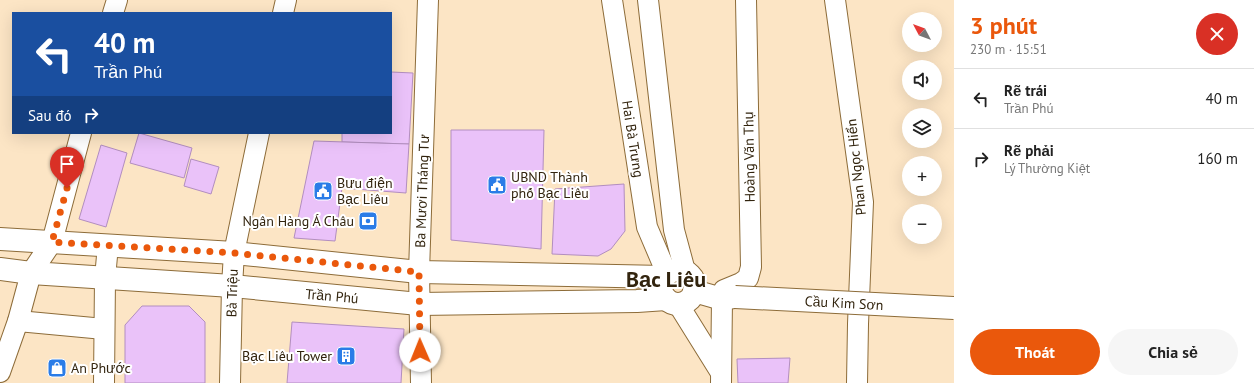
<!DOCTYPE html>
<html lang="vi">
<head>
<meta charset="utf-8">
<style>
	:root { --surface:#fff; --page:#f6f6f6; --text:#222; --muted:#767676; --line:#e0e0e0; --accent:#ea580c }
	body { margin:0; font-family:"PT Sans",sans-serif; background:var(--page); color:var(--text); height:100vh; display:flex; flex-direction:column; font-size:15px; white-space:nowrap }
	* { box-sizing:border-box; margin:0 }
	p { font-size:13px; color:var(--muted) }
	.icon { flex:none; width:22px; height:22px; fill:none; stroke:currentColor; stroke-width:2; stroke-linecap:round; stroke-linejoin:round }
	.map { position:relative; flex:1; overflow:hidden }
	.sheet { display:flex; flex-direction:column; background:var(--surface); width:300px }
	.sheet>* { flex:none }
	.guide { position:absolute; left:12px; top:12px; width:380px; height:122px; border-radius:0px; box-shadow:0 4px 16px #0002; background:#1a4fa0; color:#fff; overflow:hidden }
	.needle { width:26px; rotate:311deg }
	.fabs { position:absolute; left:902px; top:12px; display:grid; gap:8px }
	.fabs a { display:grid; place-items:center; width:40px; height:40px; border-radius:50%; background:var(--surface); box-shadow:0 4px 16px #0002; font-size:20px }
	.pin { position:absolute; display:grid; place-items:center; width:34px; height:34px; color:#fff; margin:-41px -17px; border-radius:50% 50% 50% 0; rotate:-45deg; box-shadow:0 0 4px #0007 }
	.pin .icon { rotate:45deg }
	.me { position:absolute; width:44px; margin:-22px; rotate:359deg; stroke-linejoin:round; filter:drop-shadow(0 0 3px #0008) }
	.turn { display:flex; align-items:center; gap:14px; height:84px; padding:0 16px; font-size:18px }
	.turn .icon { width:52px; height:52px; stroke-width:2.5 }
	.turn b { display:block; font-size:28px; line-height:34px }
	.then { display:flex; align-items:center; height:38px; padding:0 16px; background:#0003; gap:8px; font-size:15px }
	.round { display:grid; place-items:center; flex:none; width:42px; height:42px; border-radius:21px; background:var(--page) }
	.overview { display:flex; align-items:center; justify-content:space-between; height:68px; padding:0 16px }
	h1 { font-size:24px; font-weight:600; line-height:30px; color:var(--accent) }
	.primary-button { display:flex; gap:8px; margin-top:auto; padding:8px 16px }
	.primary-button a { flex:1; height:46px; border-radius:24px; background:var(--accent); color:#fff; font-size:16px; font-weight:600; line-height:46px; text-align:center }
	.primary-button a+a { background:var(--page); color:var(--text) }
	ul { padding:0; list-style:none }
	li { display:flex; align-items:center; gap:12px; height:60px; padding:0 16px; border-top:1px solid var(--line) }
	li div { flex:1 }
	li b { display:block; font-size:15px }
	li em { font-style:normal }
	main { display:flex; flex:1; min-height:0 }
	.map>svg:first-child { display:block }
	.building { fill:#eac2f9; stroke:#b28ebf }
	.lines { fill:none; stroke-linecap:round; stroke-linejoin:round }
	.minor-casing { stroke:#8d6c39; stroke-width:22 }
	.major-casing { stroke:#8d6c39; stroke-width:24 }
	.minor { stroke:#fff; stroke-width:20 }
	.major { stroke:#fff; stroke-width:22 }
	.major-bridge-casing { stroke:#8d6c39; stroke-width:24; stroke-linecap:butt }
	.major-bridge { stroke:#fff; stroke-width:22 }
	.route { stroke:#ea580c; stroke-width:7; stroke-dasharray:0 12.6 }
	.labels { text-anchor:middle; stroke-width:4; stroke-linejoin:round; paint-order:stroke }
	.street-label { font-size:14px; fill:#32240e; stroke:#fff }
	.poi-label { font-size:14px; fill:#32240e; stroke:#fff; text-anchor:start }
	.town-label { font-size:22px; font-weight:bold; fill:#32240e; stroke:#fff }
</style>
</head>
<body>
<main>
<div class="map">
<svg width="954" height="383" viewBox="0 0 954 383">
	<rect width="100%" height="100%" fill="#fce5c5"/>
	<g class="building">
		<path d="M 391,72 L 413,73 L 409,144 L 342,142 L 342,133 L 391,133 Z"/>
		<path d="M 451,130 L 544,130 L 541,249 L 451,240 Z"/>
		<path d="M 139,133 L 192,148 L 184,178 L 130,163 Z"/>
		<path d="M 314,141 L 409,144 L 406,193 L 342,188 L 335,241 L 294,238 Z"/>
		<path d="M 101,145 L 127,153 L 106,227 L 79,219 Z"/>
		<path d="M 191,159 L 219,167 L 211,194 L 184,186 Z"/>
		<path d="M 624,184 L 625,231 L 611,249 L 598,256 L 552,254 L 555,189 Z"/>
		<path d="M 142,306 L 189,306 L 205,322 L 205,383 L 125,383 L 125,325 Z"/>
		<path d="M 292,322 L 404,329 L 401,383 L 287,383 Z"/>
		<path d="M 790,358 L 788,383 L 738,383 L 737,359 Z"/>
	</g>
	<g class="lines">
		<g class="minor-casing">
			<g id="minor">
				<path d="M 612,0 L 647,227 L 667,274"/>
				<path d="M 648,0 L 674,230 L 685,271"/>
				<path d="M 835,0 L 863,202 L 858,324 L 857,383"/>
				<path d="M 113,13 L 117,0"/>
				<path d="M 283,13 L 286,0"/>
				<path d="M 678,304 L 721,373"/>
				<path d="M 18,321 L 104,329"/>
				<path d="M 0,372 L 18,321 L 31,273 L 52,242 L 81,133"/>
				<path d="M 104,383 L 105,278 L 108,245"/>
				<path d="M 230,383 L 232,286 L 234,253 L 259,133"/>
				<path d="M 421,383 L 419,272 L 428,0"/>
				<path d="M 721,383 L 722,299 L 724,290 L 741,283 L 748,278 L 751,267 L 746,0"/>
			</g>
		</g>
		<g class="major-casing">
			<g id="major">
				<path d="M 0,239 L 234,253 L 419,272 L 664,277"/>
				<path d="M 0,269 L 31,273 L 232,286 L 419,304 L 637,301 L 666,299"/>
				<circle cx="678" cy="287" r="17"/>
				<path d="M 694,291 L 722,299 L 735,297"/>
			</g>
		</g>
		<use href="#minor" class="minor"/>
		<use href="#major" class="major"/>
		<g class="major-bridge-casing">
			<path id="major-bridge" d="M 735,297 L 954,308"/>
		</g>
		<use href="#major-bridge" class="major-bridge"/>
	</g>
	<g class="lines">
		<path class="route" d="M 67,188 L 52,242 L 234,253 L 419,272 L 420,351"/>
	</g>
	<defs>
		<g id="civic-square" transform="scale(1)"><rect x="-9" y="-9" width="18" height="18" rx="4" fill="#2a7ce7" stroke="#fff"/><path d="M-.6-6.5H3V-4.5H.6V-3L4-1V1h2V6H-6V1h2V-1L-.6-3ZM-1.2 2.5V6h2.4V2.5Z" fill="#fff"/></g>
		<g id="bank-square" transform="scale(1)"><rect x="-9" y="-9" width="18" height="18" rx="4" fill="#2a7ce7" stroke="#fff"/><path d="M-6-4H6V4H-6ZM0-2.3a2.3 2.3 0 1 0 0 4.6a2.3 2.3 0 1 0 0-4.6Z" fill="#fff"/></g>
		<g id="building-square" transform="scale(1)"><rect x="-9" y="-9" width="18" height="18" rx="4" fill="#2a7ce7" stroke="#fff"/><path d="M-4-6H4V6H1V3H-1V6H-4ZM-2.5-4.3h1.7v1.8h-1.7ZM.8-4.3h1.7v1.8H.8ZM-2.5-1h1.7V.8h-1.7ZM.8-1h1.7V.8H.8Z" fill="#fff"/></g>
		<g id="shop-square" transform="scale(1)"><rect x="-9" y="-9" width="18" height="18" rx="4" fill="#2a7ce7" stroke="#fff"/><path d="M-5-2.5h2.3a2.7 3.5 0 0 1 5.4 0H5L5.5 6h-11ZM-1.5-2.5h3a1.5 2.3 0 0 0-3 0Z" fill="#fff"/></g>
	</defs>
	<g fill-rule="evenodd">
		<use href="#civic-square" x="497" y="185"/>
		<use href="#civic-square" x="323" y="191"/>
		<use href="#bank-square" x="368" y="221"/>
		<use href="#building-square" x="346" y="356"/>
		<use href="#shop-square" x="57" y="368"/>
	</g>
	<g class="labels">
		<g class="street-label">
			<text transform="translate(633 139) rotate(81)" y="5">Hai Bà Trưng</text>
			<text transform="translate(749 157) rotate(-91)" y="5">Hoàng Văn Thụ</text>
			<text transform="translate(856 167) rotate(-96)" y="5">Phan Ngọc Hiển</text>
			<text transform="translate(422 191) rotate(-88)" y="5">Ba Mươi Tháng Tư</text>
			<text transform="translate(232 293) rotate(-88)" y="5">Bà Triệu</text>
			<text transform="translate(332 296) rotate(5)" y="5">Trần Phú</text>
			<text transform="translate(844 303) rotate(3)" y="5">Cầu Kim Sơn</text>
		</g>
		<g class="poi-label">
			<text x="511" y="182">UBND Thành<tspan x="511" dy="16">phố Bạc Liêu</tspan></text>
			<text x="337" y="188">Bưu điện<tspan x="337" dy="16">Bạc Liêu</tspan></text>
			<text x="354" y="226" text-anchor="end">Ngân Hàng Á Châu</text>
			<text x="332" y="361" text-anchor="end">Bạc Liêu Tower</text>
			<text x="71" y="373">An Phước</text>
		</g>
		<g class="town-label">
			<text x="666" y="287">Bạc Liêu</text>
		</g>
	</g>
</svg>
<div class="fabs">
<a><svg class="needle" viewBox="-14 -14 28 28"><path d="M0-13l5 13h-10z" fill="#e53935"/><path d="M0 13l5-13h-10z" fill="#767676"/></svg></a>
<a><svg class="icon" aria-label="sound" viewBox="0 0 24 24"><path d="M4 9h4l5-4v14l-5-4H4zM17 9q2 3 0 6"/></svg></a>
<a><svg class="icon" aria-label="layers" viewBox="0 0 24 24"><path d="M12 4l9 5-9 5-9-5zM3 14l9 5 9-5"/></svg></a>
<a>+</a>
<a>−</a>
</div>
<div class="pin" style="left:67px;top:188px;background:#d93025"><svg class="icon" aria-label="arrive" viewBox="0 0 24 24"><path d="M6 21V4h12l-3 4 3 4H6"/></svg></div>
<svg class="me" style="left:420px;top:351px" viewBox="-20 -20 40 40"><circle r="19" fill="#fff"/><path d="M0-13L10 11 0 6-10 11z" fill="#ea580c"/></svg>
<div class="guide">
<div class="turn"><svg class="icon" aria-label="left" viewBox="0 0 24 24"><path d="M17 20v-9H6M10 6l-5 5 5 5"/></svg><div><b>40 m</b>Trần Phú</div></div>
<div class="then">Sau đó<svg class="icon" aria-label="right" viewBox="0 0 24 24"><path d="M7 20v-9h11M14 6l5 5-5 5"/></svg></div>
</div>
</div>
<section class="sheet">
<div class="overview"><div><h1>3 phút</h1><p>230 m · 15:51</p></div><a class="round" style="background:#d93025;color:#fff"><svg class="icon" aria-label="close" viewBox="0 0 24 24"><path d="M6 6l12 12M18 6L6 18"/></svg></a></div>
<ul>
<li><svg class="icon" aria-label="left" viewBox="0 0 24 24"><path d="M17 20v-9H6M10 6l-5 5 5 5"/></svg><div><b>Rẽ trái</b><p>Trần Phú</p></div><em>40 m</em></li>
<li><svg class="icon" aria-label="right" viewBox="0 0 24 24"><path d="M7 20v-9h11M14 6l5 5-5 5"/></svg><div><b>Rẽ phải</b><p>Lý Thường Kiệt</p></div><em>160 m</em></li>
</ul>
<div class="primary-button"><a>Thoát</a><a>Chia sẻ</a></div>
</section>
</main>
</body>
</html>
